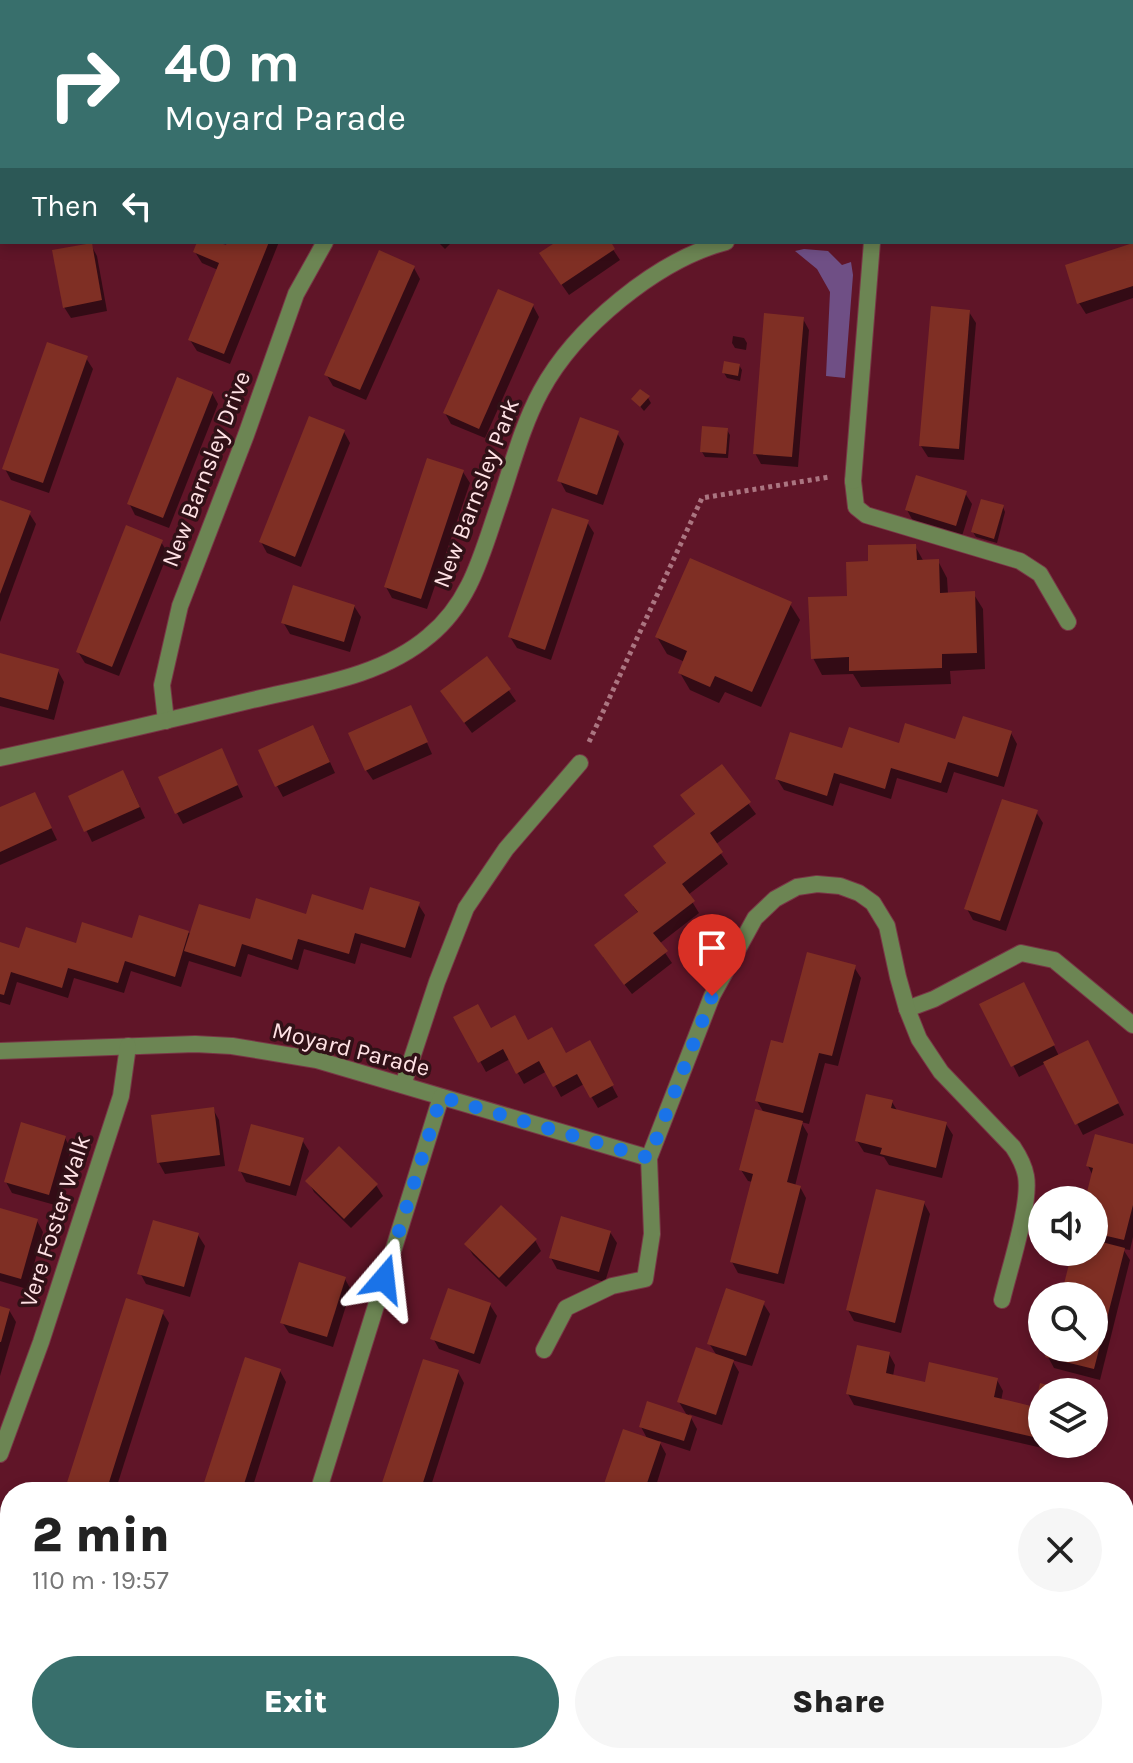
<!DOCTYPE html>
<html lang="en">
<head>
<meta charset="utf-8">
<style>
	:root { --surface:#fff; --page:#f6f6f6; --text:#222; --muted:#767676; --accent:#386f6c }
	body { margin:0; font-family:Karla,sans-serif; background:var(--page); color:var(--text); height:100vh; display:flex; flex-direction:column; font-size:30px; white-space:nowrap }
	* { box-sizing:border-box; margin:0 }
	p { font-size:26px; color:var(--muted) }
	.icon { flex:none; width:44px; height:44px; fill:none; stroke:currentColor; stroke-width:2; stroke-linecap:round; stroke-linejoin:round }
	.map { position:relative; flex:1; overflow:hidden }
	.panel { position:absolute; left:0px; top:1482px; width:1134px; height:282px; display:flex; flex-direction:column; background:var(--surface); border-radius:32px 32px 0 0; box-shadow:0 4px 12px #0003 }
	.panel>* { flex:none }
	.hud { position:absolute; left:0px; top:0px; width:1134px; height:244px; box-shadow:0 4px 12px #0003; background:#386f6c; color:#fff; overflow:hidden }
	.fabs { position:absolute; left:1028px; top:1186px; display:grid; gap:16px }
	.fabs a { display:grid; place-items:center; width:80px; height:80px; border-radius:50%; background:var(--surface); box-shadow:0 4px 12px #0003; font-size:40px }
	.pin { position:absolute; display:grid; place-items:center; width:68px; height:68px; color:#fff; margin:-82px -34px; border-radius:50% 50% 50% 0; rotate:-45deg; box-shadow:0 0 8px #0007 }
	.pin .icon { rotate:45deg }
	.me { position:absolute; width:88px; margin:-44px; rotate:17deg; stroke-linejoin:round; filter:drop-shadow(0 0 6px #0008) }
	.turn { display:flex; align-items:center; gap:28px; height:168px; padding:0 32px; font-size:36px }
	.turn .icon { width:104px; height:104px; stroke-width:2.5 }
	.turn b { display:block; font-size:56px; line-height:68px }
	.then { display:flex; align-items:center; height:76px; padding:0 32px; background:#0003; gap:16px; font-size:30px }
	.round { display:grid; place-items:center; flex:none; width:84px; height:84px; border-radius:42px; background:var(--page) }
	.headline { display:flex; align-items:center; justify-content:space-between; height:136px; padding:0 32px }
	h1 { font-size:48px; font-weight:800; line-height:60px }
	.action { display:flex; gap:16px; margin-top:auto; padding:16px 32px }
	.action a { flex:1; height:92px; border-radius:48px; background:var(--accent); color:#fff; font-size:32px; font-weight:800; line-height:92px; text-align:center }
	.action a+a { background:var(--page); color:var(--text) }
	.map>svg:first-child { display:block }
	.green { fill:#6f4f85 }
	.shadow { fill:#0007 }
	.building { fill:#7f2f24 }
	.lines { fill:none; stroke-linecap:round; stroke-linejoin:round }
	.service-casing { stroke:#793646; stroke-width:18 }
	.minor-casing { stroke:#793646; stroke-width:18 }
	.trunk-casing { stroke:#793646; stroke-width:24 }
	.path { stroke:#ab7581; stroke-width:5; stroke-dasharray:4 4; stroke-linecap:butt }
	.service { stroke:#6c8553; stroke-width:16 }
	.minor { stroke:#6c8553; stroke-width:16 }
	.trunk { stroke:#aae26c; stroke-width:22 }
	.route { stroke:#1a73e8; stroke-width:14; stroke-dasharray:0 25.2 }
	.labels { text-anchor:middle; stroke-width:7; stroke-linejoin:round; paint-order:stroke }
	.street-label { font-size:24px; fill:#ffe2e5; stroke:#311117 }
</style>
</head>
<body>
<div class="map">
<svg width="1133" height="1763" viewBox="0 0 1133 1763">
	<rect width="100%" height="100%" fill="#601528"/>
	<path class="green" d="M 804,249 L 828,251 L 842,265 L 851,262 L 853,275 L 845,378 L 826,376 L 830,292 L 817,269 L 795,251 Z"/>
	<g class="shadow">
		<path d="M 224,0 L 294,0 L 295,2 L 221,2 Z"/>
		<path d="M 580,0 L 630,0 L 629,2 L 580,2 Z"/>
		<path d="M 710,0 L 762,0 L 761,2 L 710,2 Z"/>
		<path d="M 199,242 L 212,242 L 227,248 L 229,242 L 279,242 L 230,364 L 197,351 L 190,340 L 218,270 L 202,263 L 195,252 Z"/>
		<path d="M 438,242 L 452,242 L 445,249 Z"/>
		<path d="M 559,242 L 608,242 L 620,260 L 569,295 L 548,265 Z"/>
		<path d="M 91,245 L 97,256 L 107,311 L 71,318 L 64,307 Z"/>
		<path d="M 1133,245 L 1133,298 L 1086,314 L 1079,303 Z"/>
		<path d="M 414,268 L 420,279 L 366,400 L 333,386 L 326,374 Z"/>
		<path d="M 533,306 L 539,317 L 485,438 L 451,424 L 445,413 Z"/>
		<path d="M 969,312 L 976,323 L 964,460 L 928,457 L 921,446 Z"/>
		<path d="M 803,319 L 809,330 L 798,467 L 761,464 L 755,453 Z"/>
		<path d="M 733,336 L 744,338 L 747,343 L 746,350 L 735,348 L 732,343 Z"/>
		<path d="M 86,358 L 93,369 L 49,493 L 11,480 L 5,469 Z"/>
		<path d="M 739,365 L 742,370 L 740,381 L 727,378 L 724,373 Z"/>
		<path d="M 212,393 L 218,404 L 169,528 L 135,515 L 129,503 Z"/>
		<path d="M 648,398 L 651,403 L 644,411 L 634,399 Z"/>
		<path d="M 727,430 L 730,435 L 728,458 L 705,457 L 702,452 Z"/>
		<path d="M 344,432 L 350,443 L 301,567 L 267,553 L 261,542 Z"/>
		<path d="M 617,433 L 624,444 L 603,505 L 566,492 L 560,481 Z"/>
		<path d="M 463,472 L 470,483 L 427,609 L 392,598 L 386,587 Z"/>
		<path d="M 965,493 L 972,504 L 962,536 L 913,521 L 907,510 Z"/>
		<path d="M 0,502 L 29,513 L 36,524 L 0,622 Z"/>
		<path d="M 1003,507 L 1005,512 L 997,543 L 976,537 L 973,532 Z"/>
		<path d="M 587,522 L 594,533 L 551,660 L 517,648 L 510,637 Z"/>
		<path d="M 161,542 L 168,553 L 119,676 L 85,663 L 78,652 Z"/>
		<path d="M 915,546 L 924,562 L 938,561 L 947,578 L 948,594 L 973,593 L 983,609 L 985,669 L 950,671 L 951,684 L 861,687 L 853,674 L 822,675 L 813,658 L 871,563 Z"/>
		<path d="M 790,604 L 800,620 L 761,707 L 725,692 L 719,703 L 690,690 L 680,673 L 685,662 L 667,654 L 657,637 Z"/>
		<path d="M 354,606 L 361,617 L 350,652 L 290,634 L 283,622 Z"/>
		<path d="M 0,655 L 58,671 L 64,682 L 54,720 L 0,706 Z"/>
		<path d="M 487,659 L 516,701 L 472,733 L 449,702 Z"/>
		<path d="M 416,718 L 432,754 L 373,780 L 366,770 Z"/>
		<path d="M 1011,733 L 1017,744 L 1004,787 L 954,772 L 947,793 L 897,778 L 891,799 L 840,783 L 833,806 L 784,790 L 777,779 L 844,751 L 957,741 Z"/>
		<path d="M 319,738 L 335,773 L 283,797 L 277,786 Z"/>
		<path d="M 227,762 L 243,797 L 183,824 L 177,813 Z"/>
		<path d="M 721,767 L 756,814 L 715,845 L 728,864 L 688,895 L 699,913 L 659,944 L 672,963 L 632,994 L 603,957 L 639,914 L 633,906 L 667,865 L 656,847 L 696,816 L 683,796 Z"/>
		<path d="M 129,783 L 145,818 L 92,842 L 70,797 Z"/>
		<path d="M 40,805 L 57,840 L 0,865 L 0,810 Z"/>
		<path d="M 1036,812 L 1043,823 L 1006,931 L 973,920 L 967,909 Z"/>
		<path d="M 418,904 L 425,915 L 411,958 L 361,943 L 355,964 L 304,949 L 298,970 L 248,954 L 241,977 L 189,961 L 181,987 L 131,971 L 124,993 L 74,978 L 68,998 L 17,982 L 10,1005 L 0,1002 L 0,944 L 20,950 L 134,941 L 141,918 L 192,934 L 251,922 L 364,912 Z"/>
		<path d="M 854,967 L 861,978 L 838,1066 L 825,1063 L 809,1124 L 801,1122 L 808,1134 L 795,1186 L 800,1187 L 806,1198 L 784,1284 L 738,1273 L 732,1262 L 753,1182 L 748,1181 L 741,1170 L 764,1113 L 757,1101 L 785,1046 Z"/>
		<path d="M 1029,995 L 1059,1056 L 1093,1053 L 1124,1115 L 1083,1135 L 1046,1063 L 1019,1077 L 982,1004 Z"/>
		<path d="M 456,1018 L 565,1055 L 589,1043 L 618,1097 L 598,1108 L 584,1084 L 561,1097 L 547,1071 L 524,1084 L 510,1059 L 486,1072 Z"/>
		<path d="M 892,1102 L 898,1112 L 946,1124 L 953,1135 L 942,1178 L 889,1165 L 884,1157 L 864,1152 L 857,1141 Z"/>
		<path d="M 213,1109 L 219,1120 L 225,1166 L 165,1174 L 159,1163 Z"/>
		<path d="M 65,1138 L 71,1149 L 55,1205 L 12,1193 L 6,1182 Z"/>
		<path d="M 302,1140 L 309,1151 L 296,1196 L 246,1182 L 240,1170 Z"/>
		<path d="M 1133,1146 L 1133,1237 L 1130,1250 L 1123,1249 L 1130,1260 L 1100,1380 L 1054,1368 L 1048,1357 L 1050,1348 L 1094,1348 L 1094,1296 L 1063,1296 L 1074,1252 L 1094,1252 L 1094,1200 L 1087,1200 L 1093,1176 L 1088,1166 Z"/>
		<path d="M 308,1181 L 376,1185 L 383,1196 L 351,1228 L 314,1192 Z"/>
		<path d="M 924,1203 L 930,1214 L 901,1333 L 854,1321 L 848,1310 Z"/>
		<path d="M 0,1211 L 37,1221 L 43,1232 L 27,1289 L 0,1281 Z"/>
		<path d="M 610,1232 L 617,1243 L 605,1282 L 557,1269 L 551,1258 Z"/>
		<path d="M 198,1235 L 205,1246 L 190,1297 L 146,1284 L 140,1273 Z"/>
		<path d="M 535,1240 L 541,1251 L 506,1287 L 473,1255 L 466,1244 Z"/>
		<path d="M 345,1279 L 351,1290 L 333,1347 L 289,1333 L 282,1322 Z"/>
		<path d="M 763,1303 L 770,1314 L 752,1366 L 732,1360 L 739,1372 L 722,1425 L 689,1414 L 697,1429 L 690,1451 L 659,1441 L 666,1454 L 654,1492 L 611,1492 L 606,1484 L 648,1440 L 641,1427 L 688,1417 L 679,1402 L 717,1356 L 709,1343 Z"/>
		<path d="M 490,1305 L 497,1316 L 480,1364 L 439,1349 L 433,1338 Z"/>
		<path d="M 0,1308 L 9,1310 L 16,1322 L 0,1376 Z"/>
		<path d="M 162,1312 L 169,1323 L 115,1492 L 66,1492 Z"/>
		<path d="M 889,1354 L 895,1365 L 893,1376 L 926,1384 L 997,1380 L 1003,1391 L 1001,1401 L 1036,1408 L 1042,1392 L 1042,1444 L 1067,1444 L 1064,1453 L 854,1405 L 848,1394 Z"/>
		<path d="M 280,1371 L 286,1382 L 251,1492 L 203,1492 Z"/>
		<path d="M 458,1372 L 464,1383 L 429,1492 L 382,1492 Z"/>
		<path d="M 10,1654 L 10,1674 L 6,1667 Z"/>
		<path d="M 0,1685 L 10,1692 L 10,1754 L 16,1754 L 14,1758 L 0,1749 Z"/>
		<path d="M 289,1754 L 377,1754 L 379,1757 L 376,1763 L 295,1763 Z"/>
		<path d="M 504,1754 L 543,1754 L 541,1763 L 501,1763 Z"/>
	</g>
	<g class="building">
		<path d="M 197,242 L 217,242 L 226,245 L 227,242 L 269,242 L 224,354 L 188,340 L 219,263 L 193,252 Z"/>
		<path d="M 556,242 L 611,242 L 615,249 L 561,285 L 539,253 Z"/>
		<path d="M 92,243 L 102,300 L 63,308 L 52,250 Z"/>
		<path d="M 1133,243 L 1133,286 L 1077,304 L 1065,265 Z"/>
		<path d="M 379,250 L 415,266 L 360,390 L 324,375 Z"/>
		<path d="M 498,289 L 534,304 L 479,429 L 443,413 Z"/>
		<path d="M 931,306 L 970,310 L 959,449 L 919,446 Z"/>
		<path d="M 764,313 L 804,317 L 792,457 L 753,454 Z"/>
		<path d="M 47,342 L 88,356 L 43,483 L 2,469 Z"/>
		<path d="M 724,361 L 740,364 L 738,376 L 722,373 Z"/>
		<path d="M 177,377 L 213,392 L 163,518 L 127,504 Z"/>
		<path d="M 640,389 L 650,396 L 640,407 L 631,399 Z"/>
		<path d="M 309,416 L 345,430 L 295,557 L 259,542 Z"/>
		<path d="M 580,417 L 619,431 L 597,495 L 557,481 Z"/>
		<path d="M 702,426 L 728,428 L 726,454 L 700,452 Z"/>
		<path d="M 427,458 L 464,470 L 421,599 L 384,587 Z"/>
		<path d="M 916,475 L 967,491 L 956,526 L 905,510 Z"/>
		<path d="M 981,499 L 1004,505 L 994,539 L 971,532 Z"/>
		<path d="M 0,500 L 31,511 L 0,594 Z"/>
		<path d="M 552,508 L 589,520 L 545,650 L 508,637 Z"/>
		<path d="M 126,525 L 163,540 L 112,667 L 76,652 Z"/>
		<path d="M 916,544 L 917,560 L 939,559 L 940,593 L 975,591 L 977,653 L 942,654 L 942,668 L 849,671 L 849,657 L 811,659 L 808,597 L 847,596 L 846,562 L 868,561 L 868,545 Z"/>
		<path d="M 690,558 L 792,602 L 752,692 L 715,676 L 710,687 L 678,673 L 687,651 L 655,637 Z"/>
		<path d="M 293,585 L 355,605 L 344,642 L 281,623 Z"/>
		<path d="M 0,653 L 59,669 L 48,710 L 0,697 Z"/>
		<path d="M 487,656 L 511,689 L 464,723 L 440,691 Z"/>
		<path d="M 411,705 L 428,742 L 365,771 L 348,733 Z"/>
		<path d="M 963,716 L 1012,731 L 998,777 L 948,762 L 941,783 L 891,768 L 885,789 L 834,773 L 827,796 L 775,779 L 790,732 L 842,748 L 849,727 L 899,743 L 905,723 L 955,739 Z"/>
		<path d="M 313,725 L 330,762 L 275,787 L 258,750 Z"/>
		<path d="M 222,748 L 238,785 L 175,814 L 158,777 Z"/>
		<path d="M 722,764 L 751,802 L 710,833 L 723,852 L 682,884 L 695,901 L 653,933 L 668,951 L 624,985 L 594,945 L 638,912 L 624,895 L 666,863 L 653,846 L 695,814 L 680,795 Z"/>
		<path d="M 123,770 L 140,807 L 84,832 L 68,796 Z"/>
		<path d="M 35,792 L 52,828 L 0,852 L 0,807 Z"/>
		<path d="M 1002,799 L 1038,810 L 1000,921 L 964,909 Z"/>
		<path d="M 370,887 L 420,902 L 405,948 L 355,933 L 349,954 L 298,939 L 292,960 L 242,944 L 235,967 L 184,951 L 199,904 L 250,919 L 256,898 L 306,914 L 312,894 L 363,910 Z"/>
		<path d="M 139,915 L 189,931 L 175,977 L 125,961 L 118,983 L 68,968 L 62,988 L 11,972 L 4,995 L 0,994 L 0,942 L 19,948 L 26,927 L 76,943 L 82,922 L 132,938 Z"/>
		<path d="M 807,952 L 856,965 L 832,1056 L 819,1053 L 803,1113 L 755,1101 L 771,1040 L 783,1043 Z"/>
		<path d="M 1024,982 L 1055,1045 L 1011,1067 L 979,1004 Z"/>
		<path d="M 478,1004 L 491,1028 L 515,1015 L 528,1040 L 552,1027 L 566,1053 L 590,1040 L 614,1085 L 590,1098 L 577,1074 L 553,1087 L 539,1061 L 516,1074 L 503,1049 L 478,1063 L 453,1017 Z"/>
		<path d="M 1088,1040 L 1119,1103 L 1075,1125 L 1043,1062 Z"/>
		<path d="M 866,1094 L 893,1100 L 891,1108 L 947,1122 L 936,1168 L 880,1154 L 882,1148 L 855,1141 Z"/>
		<path d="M 214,1107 L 220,1155 L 157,1163 L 151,1115 Z"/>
		<path d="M 755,1109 L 803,1121 L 787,1182 L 801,1186 L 778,1274 L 730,1262 L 753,1174 L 739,1170 Z"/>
		<path d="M 21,1122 L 66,1136 L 49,1195 L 4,1182 Z"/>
		<path d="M 251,1124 L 304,1138 L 290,1186 L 238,1171 Z"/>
		<path d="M 1095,1134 L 1133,1144 L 1133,1205 L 1124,1240 L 1094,1233 L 1094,1200 L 1085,1200 L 1093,1168 L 1086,1166 Z"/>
		<path d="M 339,1146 L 378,1184 L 344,1219 L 305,1181 Z"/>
		<path d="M 876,1189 L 925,1201 L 895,1323 L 846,1310 Z"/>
		<path d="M 501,1205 L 537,1239 L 499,1278 L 464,1244 Z"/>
		<path d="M 0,1208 L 38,1219 L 21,1279 L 0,1273 Z"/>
		<path d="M 561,1216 L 611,1231 L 599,1272 L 549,1258 Z"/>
		<path d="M 153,1220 L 199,1233 L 184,1287 L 137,1274 Z"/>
		<path d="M 1094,1240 L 1125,1248 L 1094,1369 L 1045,1357 L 1048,1348 L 1094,1348 L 1094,1296 L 1061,1296 L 1072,1252 L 1094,1252 Z"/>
		<path d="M 299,1262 L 346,1277 L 327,1337 L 280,1323 Z"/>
		<path d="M 448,1288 L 491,1303 L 474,1354 L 430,1339 Z"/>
		<path d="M 726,1288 L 765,1301 L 746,1356 L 707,1344 Z"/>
		<path d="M 126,1298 L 164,1310 L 117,1457 L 106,1492 L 64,1492 Z"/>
		<path d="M 0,1306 L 10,1309 L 1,1342 L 0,1342 Z"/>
		<path d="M 857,1345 L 890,1352 L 886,1373 L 925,1382 L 929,1362 L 998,1378 L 994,1397 L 1031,1406 L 1035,1406 L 1040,1383 L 1074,1392 L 1042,1392 L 1042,1439 L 846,1394 Z"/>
		<path d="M 696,1347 L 734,1360 L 716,1415 L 677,1402 Z"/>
		<path d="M 245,1357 L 281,1369 L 245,1481 L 241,1492 L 201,1492 Z"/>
		<path d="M 423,1359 L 459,1370 L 435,1445 L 420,1492 L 379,1492 Z"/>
		<path d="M 647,1401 L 692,1416 L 684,1441 L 639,1427 Z"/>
		<path d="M 623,1429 L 661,1442 L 644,1492 L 628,1492 L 604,1484 Z"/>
		<path d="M 0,1683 L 10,1690 L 10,1744 L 7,1748 L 0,1743 Z"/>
		<path d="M 108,1754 L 123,1754 L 143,1763 L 104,1763 Z"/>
		<path d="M 290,1754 L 369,1754 L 365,1763 L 301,1763 L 302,1760 Z"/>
		<path d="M 502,1754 L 534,1754 L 532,1763 L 499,1763 Z"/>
	</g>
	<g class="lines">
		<g class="service-casing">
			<g id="service">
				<path d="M 853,481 L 856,507 L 866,515 L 1020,561 L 1040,574 L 1068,622"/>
				<path d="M 907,1009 L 934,999 L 1021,953 L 1054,960 L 1133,1025"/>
				<path d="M 403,1085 L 437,982 L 466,908 L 506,849 L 580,763"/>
			</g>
		</g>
		<g class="minor-casing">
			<g id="minor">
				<path d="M 525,2 L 525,0"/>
				<path d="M 895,2 L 895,0"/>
				<path d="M 1132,183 L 1133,183"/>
				<path d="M 853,481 L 872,242"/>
				<path d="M 166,721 L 162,685 L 180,606 L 246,435 L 296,294 L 325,242"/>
				<path d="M 0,758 C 83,740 166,721 248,701 C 309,686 380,678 429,636 C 471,602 482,553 499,504 C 512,466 522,426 541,391 C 575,328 657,260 726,242"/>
				<path d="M 0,1051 L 195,1044 L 232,1046 L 317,1060 L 649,1158"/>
				<path d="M 544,1350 L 566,1308 L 612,1286 L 645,1279 L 652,1234 L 649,1158 L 712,996 L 755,918 L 775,899 L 797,887 L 817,884 L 840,886 L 859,893 L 873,903 L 887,926 L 898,977 L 907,1009 L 919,1039 L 941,1072 L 1013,1147 C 1019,1156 1024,1165 1026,1176 C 1031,1204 1009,1270 1002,1300"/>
				<path d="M 0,1454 L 41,1342 L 121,1096 L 128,1046"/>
				<path d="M 318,1492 L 441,1097"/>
				<path d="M 233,1763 L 236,1754"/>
			</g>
		</g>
		<g class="trunk-casing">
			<g id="trunk">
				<path d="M 39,2 L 42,0"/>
				<path d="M 0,36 L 2,34"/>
			</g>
		</g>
		<g class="path">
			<path d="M 789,0 L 789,2"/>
			<path d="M 772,2 L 772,0"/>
			<path d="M 951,2 L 951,0"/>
			<path d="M 589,742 L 702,498 L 829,477"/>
		</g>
		<use href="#service" class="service"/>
		<use href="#minor" class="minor"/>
		<use href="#trunk" class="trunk"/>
	</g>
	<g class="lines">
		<path class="route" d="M 384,1279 L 441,1097 L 649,1158 L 712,996"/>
	</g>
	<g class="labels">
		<g class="street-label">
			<text transform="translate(206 469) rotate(-69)" y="8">New Barnsley Drive</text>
			<text transform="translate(476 493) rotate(-69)" y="8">New Barnsley Park</text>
			<text transform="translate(351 1049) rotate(14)" y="8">Moyard Parade</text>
			<text transform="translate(55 1221) rotate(-72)" y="8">Vere Foster Walk</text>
		</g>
	</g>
</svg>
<div class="fabs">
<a><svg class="icon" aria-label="sound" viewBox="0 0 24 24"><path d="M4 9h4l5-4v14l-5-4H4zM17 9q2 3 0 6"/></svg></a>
<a><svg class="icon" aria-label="search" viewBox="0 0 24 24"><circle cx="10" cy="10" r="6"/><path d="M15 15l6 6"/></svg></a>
<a><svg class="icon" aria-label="layers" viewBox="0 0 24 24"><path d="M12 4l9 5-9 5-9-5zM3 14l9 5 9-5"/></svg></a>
</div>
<div class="pin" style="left:712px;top:996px;background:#d93025"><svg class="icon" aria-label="arrive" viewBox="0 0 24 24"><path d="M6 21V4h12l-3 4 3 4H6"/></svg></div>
<svg class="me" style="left:384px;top:1279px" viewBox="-20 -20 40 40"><path d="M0-17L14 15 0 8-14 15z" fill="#1a73e8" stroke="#fff" stroke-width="4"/></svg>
<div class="hud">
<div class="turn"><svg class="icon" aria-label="right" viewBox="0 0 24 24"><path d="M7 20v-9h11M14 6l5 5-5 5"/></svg><div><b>40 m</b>Moyard Parade</div></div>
<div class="then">Then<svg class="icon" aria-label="left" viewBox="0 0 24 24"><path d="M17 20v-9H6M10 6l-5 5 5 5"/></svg></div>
</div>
<section class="panel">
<div class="headline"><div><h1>2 min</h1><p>110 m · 19:57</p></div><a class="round"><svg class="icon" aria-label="close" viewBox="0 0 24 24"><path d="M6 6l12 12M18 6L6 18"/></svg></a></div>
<div class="action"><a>Exit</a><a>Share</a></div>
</section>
</div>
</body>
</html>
